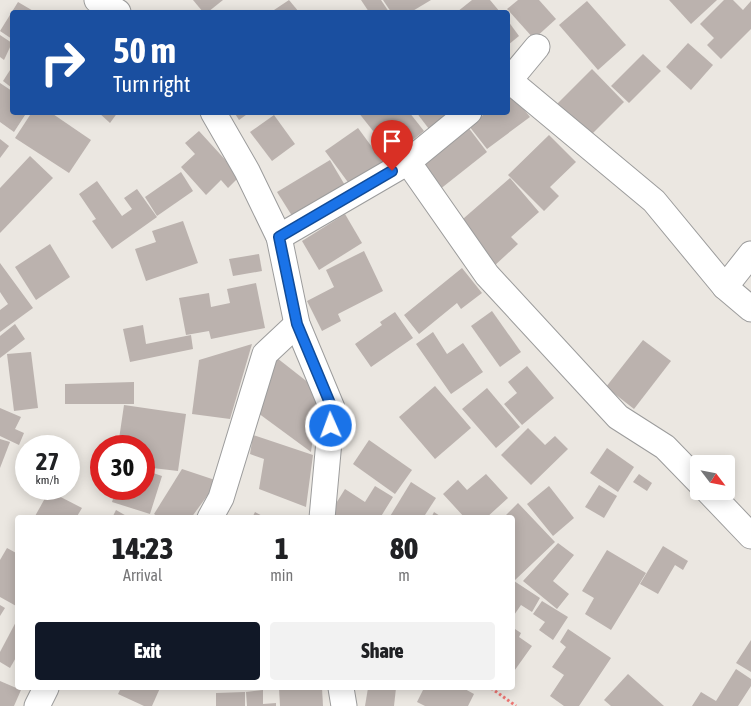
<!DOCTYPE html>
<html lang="en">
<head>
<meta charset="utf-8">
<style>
	:root { --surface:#fff; --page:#f2f2f2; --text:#202124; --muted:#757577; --accent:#111827 }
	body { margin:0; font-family:"Asap Condensed",sans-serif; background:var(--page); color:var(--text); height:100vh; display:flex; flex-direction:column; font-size:19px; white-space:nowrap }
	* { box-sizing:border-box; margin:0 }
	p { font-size:16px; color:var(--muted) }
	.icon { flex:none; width:28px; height:28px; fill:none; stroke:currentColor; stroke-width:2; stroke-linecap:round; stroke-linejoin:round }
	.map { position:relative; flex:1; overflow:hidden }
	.side { position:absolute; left:15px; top:515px; width:500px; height:175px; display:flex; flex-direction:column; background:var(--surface); border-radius:5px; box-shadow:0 2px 12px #0003 }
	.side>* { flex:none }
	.guide { position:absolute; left:10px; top:10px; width:500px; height:105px; border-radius:5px; box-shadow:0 2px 12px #0003; background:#1a4fa0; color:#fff; overflow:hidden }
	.needle { width:32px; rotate:122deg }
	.controls { position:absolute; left:690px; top:455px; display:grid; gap:10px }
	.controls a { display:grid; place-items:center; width:45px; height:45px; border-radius:5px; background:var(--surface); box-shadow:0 2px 12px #0003; font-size:25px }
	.speed { position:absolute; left:15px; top:435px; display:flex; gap:10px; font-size:25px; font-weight:700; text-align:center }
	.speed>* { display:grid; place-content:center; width:65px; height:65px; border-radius:50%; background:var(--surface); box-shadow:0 2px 12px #0003; line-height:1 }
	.speed small { font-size:12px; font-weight:400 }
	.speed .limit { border:8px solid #d22; background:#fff; color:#111 }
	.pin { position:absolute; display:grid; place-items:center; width:42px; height:42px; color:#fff; margin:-51px -21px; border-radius:50% 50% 50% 0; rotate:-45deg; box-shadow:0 0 5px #0007 }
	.pin .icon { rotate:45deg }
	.me { position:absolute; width:55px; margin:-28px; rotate:358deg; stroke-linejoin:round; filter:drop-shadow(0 0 4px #0008) }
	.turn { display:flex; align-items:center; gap:18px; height:105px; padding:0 20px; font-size:22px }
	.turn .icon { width:65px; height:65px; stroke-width:2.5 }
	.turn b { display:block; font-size:35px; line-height:42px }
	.eta { display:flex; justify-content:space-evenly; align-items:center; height:85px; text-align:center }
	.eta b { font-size:30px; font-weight:800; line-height:35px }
	.cta { display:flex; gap:10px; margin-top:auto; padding:10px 20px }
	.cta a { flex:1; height:58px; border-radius:5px; background:var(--accent); color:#fff; font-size:20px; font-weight:800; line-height:58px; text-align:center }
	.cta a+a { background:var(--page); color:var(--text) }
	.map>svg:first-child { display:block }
	.building { fill:#bbb2ae }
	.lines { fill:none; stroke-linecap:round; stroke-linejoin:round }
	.minor-casing { stroke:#9c9c9c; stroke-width:27 }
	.path { stroke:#ec7471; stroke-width:3; stroke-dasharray:2.5 2.5; stroke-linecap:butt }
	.minor { stroke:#fff; stroke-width:25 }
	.route-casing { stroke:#114b97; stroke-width:12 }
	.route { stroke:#1a73e8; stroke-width:9 }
</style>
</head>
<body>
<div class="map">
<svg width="751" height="706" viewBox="0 0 751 706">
	<rect width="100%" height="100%" fill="#ebe7e1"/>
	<g class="building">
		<path d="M 193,0 L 223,0 L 208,12 L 203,12 Z"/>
		<path d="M 289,0 L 299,12 L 271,12 Z"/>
		<path d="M 361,0 L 381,0 L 389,12 L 369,12 Z"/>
		<path d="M 383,0 L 431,0 L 411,12 L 391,12 Z"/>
		<path d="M 472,0 L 490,0 L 500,12 L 457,12 Z"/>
		<path d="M 518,0 L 539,0 L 556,19 L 534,39 L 507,9 Z"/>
		<path d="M 669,0 L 717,0 L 691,24 Z"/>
		<path d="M 724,0 L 733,0 L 743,10 L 751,1 L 751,29 L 721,59 L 707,45 L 714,38 L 700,24 Z"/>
		<path d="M 587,1 L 626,45 L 598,70 L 559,25 Z"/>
		<path d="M 18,2 L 35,12 L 12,12 L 12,39 L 0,31 Z"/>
		<path d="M 508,21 L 519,36 L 508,45 Z"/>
		<path d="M 0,35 L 12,43 L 4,60 L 0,57 Z"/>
		<path d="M 688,43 L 713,65 L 691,90 L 666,67 Z"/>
		<path d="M 643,54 L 661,71 L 629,103 L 611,86 Z"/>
		<path d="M 12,67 L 12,88 L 3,81 Z"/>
		<path d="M 592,69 L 624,102 L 588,138 L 555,106 Z"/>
		<path d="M 0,83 L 12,91 L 12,112 L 27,112 L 14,132 L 0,122 Z"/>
		<path d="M 512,94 L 530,117 L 487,149 L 469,126 L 487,112 L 508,112 L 508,97 Z"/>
		<path d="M 32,112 L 50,112 L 91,140 L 69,173 L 15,138 Z"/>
		<path d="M 98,112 L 118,112 L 110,123 Z"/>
		<path d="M 234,112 L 250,112 L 239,120 Z"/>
		<path d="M 358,112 L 409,112 L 424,131 L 393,156 Z"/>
		<path d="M 416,112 L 448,112 L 429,129 Z"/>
		<path d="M 274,115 L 295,144 L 272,161 L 250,132 Z"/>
		<path d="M 468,127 L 487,152 L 439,190 L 420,165 Z"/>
		<path d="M 358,128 L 383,162 L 350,185 L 325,151 Z"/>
		<path d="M 199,131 L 240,176 L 228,188 L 221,180 L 206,195 L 181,167 L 195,154 L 185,143 Z"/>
		<path d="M 549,135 L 576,162 L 550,187 L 559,196 L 544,211 L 508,175 Z"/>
		<path d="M 0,139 L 9,146 L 0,158 Z"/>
		<path d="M 30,156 L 53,178 L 0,233 L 0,188 Z"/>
		<path d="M 330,160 L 346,187 L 294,219 L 277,192 Z"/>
		<path d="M 181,172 L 193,191 L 157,216 L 145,197 Z"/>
		<path d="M 510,178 L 539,212 L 511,237 L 518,244 L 493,267 L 456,225 Z"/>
		<path d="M 97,181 L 122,216 L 132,209 L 124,198 L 137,189 L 157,217 L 112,249 L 92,221 L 96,219 L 79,194 Z"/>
		<path d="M 345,214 L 362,243 L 319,270 L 302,241 Z"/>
		<path d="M 183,221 L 198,263 L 146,281 L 135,249 L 156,242 L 152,231 Z"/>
		<path d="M 50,244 L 70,277 L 36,300 L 15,267 Z"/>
		<path d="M 364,251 L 383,291 L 338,314 L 341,321 L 322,331 L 307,301 L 334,287 L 326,270 Z"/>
		<path d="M 259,254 L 262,271 L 233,276 L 229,259 Z"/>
		<path d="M 0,263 L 33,308 L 0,332 L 0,310 L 8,304 L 0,292 Z"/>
		<path d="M 462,268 L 482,293 L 461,309 L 457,303 L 419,334 L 404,315 Z"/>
		<path d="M 256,283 L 265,328 L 211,339 L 209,331 L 186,335 L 179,298 L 209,293 L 211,307 L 230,303 L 227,289 Z"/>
		<path d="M 492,311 L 521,352 L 500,367 L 471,326 Z"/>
		<path d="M 395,312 L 413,338 L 371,367 L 355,344 L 382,325 L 380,322 Z"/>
		<path d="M 15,324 L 25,339 L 0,358 L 0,336 Z"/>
		<path d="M 143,325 L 146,344 L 191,335 L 193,349 L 130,362 L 123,329 Z"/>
		<path d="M 433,332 L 447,354 L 463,343 L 483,372 L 451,394 L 416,344 Z"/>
		<path d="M 643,340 L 671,361 L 634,409 L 606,387 Z"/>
		<path d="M 252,344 L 230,419 L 192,414 L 199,360 Z"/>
		<path d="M 31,352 L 38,408 L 14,411 L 7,354 Z"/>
		<path d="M 277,358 L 319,391 L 311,452 L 258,413 Z"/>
		<path d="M 527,366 L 554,398 L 522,425 L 504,404 L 517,393 L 508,382 Z"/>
		<path d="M 134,382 L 134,404 L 65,404 L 65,384 Z"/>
		<path d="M 435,386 L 471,428 L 435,459 L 399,417 Z"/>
		<path d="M 487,388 L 520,427 L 496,448 L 462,409 Z"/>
		<path d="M 124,405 L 186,414 L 178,471 L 144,467 L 144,446 L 118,446 Z"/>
		<path d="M 0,408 L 21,417 L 15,429 L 24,433 L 19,445 L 0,436 Z"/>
		<path d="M 528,428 L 545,445 L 555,436 L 568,449 L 531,485 L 501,455 Z"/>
		<path d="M 253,435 L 313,455 L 306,507 L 259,489 L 264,459 L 250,454 Z"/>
		<path d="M 0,439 L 10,442 L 0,468 Z"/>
		<path d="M 369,440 L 412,470 L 395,494 L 353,464 Z"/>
		<path d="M 607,448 L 634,467 L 618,492 L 590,473 Z"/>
		<path d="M 182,469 L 218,481 L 191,518 L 160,518 L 154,514 Z"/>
		<path d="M 144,470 L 162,476 L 150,514 L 112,502 L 116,489 L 144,489 Z"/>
		<path d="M 486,474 L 508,498 L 486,518 L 465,518 L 443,494 L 458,480 L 467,490 Z"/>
		<path d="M 639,474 L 652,483 L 647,491 L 633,482 Z"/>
		<path d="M 411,482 L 436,498 L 423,518 L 389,518 Z"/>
		<path d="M 599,485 L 617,496 L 604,518 L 585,507 Z"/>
		<path d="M 375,486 L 393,497 L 380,518 L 338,518 L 330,513 L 345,489 L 365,502 Z"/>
		<path d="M 549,486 L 574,518 L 553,536 L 527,504 Z"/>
		<path d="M 49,491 L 82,508 L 76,518 L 34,518 Z"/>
		<path d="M 518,503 L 555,542 L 514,581 L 512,580 L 512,518 L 503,518 Z"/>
		<path d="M 116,510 L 130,518 L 112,518 Z"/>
		<path d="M 255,512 L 266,518 L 252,518 Z"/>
		<path d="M 434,512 L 443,518 L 431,518 Z"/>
		<path d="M 558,543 L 574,555 L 553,581 L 569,594 L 557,609 L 523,581 Z"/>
		<path d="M 663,546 L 688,561 L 683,570 L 675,565 L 658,594 L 640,584 Z"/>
		<path d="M 7,548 L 18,554 L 18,607 L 0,597 L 0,560 Z"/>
		<path d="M 607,550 L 646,573 L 611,630 L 585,614 L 594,598 L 582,591 Z"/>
		<path d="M 514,581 L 540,598 L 532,612 L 521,605 L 512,618 Z"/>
		<path d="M 542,601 L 568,617 L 553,640 L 539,630 L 545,622 L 533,614 Z"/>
		<path d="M 0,605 L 5,608 L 0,616 Z"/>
		<path d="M 18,618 L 18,654 L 10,668 L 0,662 L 0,652 Z"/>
		<path d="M 512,627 L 521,633 L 519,637 L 532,646 L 512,674 L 514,645 Z"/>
		<path d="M 568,629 L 611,658 L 579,706 L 564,706 L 550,696 L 564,675 L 552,667 L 566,647 L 560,642 Z"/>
		<path d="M 751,640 L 751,672 L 736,663 Z"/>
		<path d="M 736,669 L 751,679 L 751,686 L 738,706 L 692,706 L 701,692 L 716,701 Z"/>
		<path d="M 628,674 L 664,706 L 611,706 L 604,700 Z"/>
		<path d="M 0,681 L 21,690 L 14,706 L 0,706 Z"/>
		<path d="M 121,688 L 160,688 L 152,706 L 144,706 L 118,694 Z"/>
		<path d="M 279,688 L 322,688 L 323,706 L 280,706 Z"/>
		<path d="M 368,688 L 396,688 L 394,706 L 365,706 Z"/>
		<path d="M 424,688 L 463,688 L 474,694 L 468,706 L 425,706 L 417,702 Z"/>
		<path d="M 263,690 L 263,704 L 276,703 L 276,706 L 247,706 L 246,692 Z"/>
		<path d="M 245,692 L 245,706 L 216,706 L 216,693 Z"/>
	</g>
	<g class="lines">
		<g class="minor-casing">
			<g id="minor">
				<path d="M 97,0 L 118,12"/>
				<path d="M 509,80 L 654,201 L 725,287 L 751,309"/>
				<path d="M 508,82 L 537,47"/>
				<path d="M 213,112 L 247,171 L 279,237 L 297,324 L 332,408 L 322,518"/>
				<path d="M 408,162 L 487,275 L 618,417 L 665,447 L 699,482"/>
				<path d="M 279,237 L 408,162 L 469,112"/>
				<path d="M 725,287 L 751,254"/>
				<path d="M 708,491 L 751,536"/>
				<path d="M 210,518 L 221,498 L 265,354 L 297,324"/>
				<path d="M 341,688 L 344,706"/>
				<path d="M 37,706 L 46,688"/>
			</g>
		</g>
		<path class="path" d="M 491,688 L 516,706"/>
		<use href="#minor" class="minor"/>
	</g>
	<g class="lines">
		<g class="route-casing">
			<path id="route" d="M 331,426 L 332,408 L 297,324 L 279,237 L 392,171"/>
		</g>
		<use href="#route" class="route"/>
	</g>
</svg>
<div class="controls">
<a><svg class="needle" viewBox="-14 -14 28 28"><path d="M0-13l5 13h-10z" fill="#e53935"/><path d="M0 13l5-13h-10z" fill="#757577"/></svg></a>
</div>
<div class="speed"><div>27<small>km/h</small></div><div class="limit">30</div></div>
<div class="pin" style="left:392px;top:171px;background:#d93025"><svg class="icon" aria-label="arrive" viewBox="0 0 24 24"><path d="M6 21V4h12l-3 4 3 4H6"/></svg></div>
<svg class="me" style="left:331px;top:426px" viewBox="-20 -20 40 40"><circle r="17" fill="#1a73e8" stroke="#fff" stroke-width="3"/><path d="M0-11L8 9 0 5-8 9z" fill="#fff"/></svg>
<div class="guide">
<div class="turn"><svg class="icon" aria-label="right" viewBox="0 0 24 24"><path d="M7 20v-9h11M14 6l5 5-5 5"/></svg><div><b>50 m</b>Turn right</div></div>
</div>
<section class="side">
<div class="eta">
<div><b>14:23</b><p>Arrival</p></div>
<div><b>1</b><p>min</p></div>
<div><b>80</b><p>m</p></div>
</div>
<div class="cta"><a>Exit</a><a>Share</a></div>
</section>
</div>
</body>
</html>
